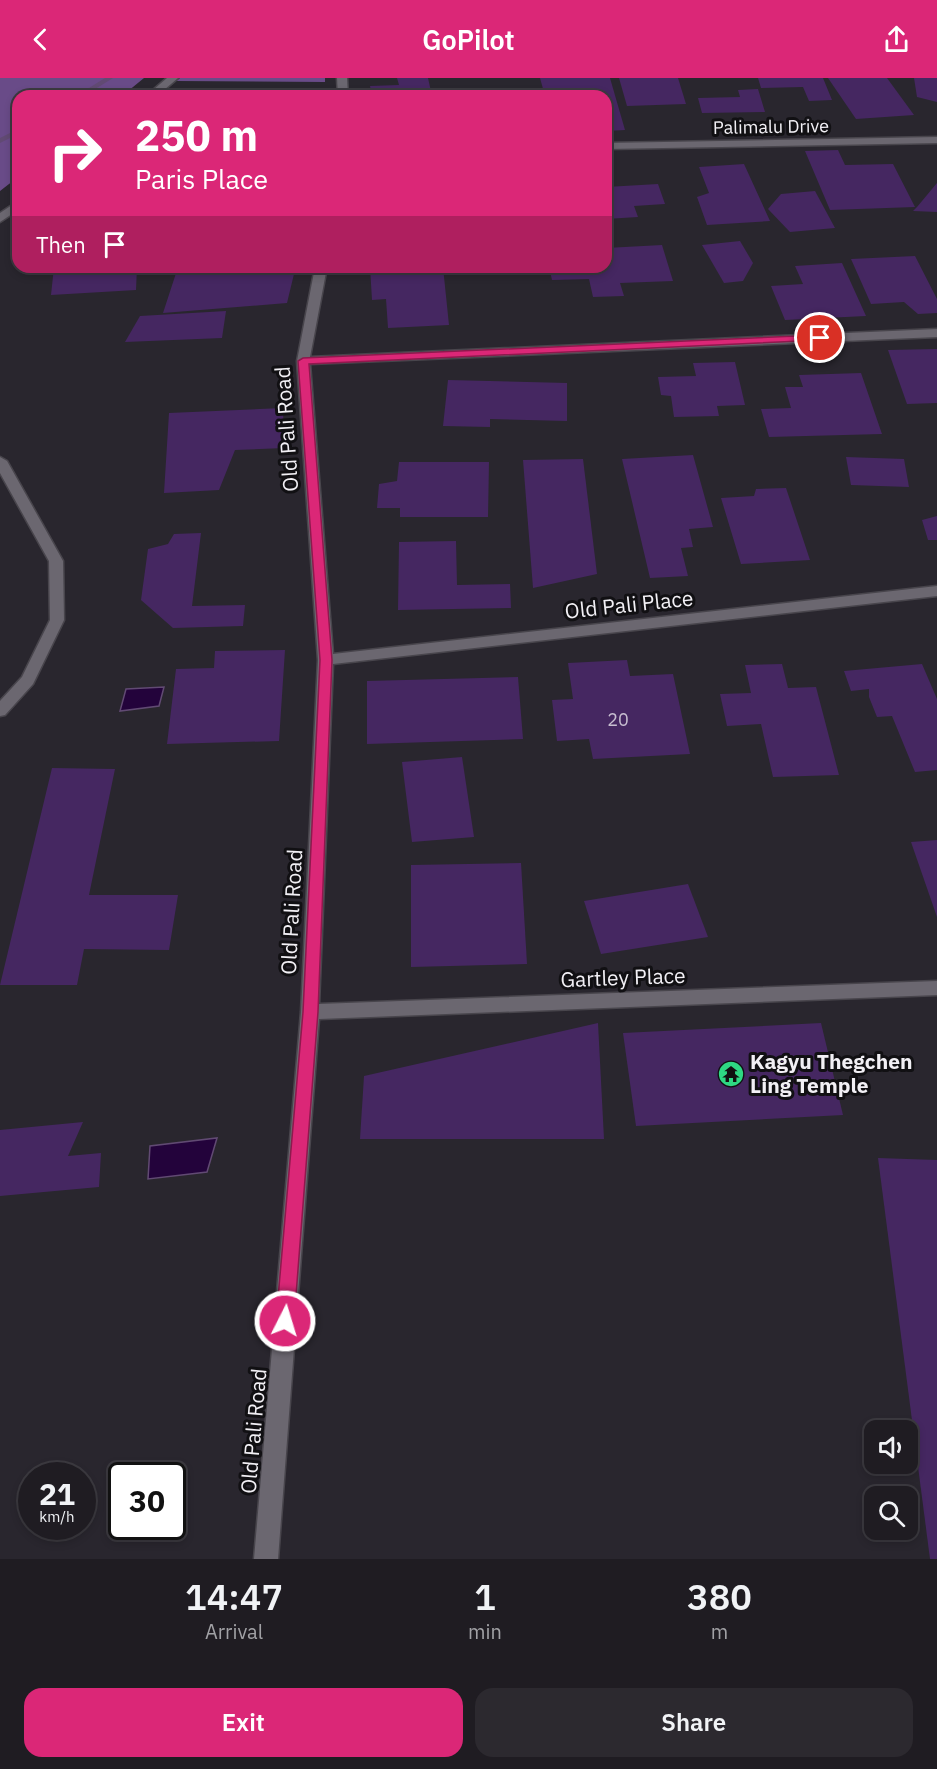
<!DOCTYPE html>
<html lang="en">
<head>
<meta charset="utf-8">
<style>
	:root { --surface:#1f1c22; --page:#2c292f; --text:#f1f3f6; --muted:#a1a1a5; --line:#3c3a40; --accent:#db2777 }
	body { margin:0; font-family:"IBM Plex Sans",sans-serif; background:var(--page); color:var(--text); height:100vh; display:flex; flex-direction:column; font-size:22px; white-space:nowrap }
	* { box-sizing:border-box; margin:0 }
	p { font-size:20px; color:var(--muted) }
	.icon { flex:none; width:33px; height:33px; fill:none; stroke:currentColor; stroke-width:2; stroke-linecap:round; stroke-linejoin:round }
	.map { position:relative; height:1481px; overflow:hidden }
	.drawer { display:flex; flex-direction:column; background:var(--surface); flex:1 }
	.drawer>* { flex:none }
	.hud { position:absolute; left:12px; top:12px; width:600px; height:183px; border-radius:18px; box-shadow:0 3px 9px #0003,0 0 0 2px var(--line); background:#db2777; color:#fff; overflow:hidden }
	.fabs { position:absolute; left:864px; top:1342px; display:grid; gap:12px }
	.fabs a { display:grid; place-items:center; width:54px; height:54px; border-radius:12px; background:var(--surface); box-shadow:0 3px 9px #0003,0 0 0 2px var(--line); font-size:30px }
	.speed { position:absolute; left:18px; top:1384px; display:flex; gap:12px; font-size:30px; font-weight:700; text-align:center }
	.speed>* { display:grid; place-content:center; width:78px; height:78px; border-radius:50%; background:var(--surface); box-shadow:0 3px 9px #0003,0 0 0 2px var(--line); line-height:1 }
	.speed small { font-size:15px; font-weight:400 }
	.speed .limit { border:3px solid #111; border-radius:9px; background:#fff; color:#111 }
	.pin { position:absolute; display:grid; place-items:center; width:51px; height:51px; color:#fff; margin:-26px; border:3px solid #fff; border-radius:50%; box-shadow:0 2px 6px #0007 }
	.me { position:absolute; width:66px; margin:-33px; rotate:5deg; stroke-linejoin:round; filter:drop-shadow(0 0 4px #0008) }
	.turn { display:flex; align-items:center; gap:21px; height:126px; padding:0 24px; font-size:27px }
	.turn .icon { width:78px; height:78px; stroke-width:2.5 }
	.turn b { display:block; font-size:42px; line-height:51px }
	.then { display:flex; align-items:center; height:57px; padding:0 24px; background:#0003; gap:12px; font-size:22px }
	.eta { display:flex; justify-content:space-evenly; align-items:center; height:102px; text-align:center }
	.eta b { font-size:36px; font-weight:600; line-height:42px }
	.cta { display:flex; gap:12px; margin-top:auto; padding:12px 24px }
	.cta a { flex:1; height:69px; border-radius:18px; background:var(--accent); color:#fff; font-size:24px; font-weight:600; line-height:69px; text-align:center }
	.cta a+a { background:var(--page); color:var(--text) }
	header { display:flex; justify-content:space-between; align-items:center; height:78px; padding:0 24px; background:var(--accent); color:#fff; font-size:27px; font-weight:600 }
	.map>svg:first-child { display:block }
	.forest { fill:#694b88 }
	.water { fill:#23033b; stroke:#614a73; stroke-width:1.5 }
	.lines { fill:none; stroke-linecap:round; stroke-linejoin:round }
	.stream { fill:#614a73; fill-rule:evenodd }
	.building { fill:#452761 }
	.minor-casing { stroke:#48454c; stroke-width:3 }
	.tertiary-casing { stroke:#48454c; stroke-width:3 }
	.minor { fill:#6b6770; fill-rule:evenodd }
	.tertiary { fill:#6b6770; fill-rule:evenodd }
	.route { fill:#db2777; stroke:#8e194d; stroke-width:1.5 }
	.labels { text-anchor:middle; stroke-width:6; stroke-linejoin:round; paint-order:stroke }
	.far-street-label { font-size:18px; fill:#f2f0f5; stroke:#111013 }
	.number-label { font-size:18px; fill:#c7bed0 }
	.street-label { font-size:21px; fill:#f2f0f5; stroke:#111013 }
	.poi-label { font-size:21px; font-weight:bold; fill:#f2f0f5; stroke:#111013; text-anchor:start }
</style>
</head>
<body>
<header><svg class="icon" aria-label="back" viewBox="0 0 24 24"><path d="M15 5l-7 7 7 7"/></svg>GoPilot<svg class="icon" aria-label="share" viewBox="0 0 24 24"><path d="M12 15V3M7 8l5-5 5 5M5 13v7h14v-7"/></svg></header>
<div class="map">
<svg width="937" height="1481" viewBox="0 0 937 1481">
	<rect width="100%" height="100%" fill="#29262e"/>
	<g class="forest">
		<path d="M 0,0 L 144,0 L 122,18 L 18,18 L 18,99 L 0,113 Z"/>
		<path d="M 180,0 L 325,0 L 325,4 L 176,3 Z"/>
	</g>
	<g class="water">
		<path d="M 164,609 L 159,628 L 120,633 L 126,611 Z"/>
		<path d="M 217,1060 L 207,1094 L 148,1101 L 150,1068 Z"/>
	</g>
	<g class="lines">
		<g class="stream">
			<path d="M 105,0 L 113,0 L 84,18 L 76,18 Z"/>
			<path d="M 18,51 L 18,56 L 0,65 L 0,60 Z"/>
		</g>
	</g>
	<g class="building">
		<path d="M 397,0 L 428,0 L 432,18 L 372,18 L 370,8 L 399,7 Z"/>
		<path d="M 540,0 L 610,0 L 625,52 L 606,53 L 606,18 L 545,18 Z"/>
		<path d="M 619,0 L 678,0 L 686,26 L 627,28 Z"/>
		<path d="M 758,0 L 823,0 L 832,22 L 809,23 L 803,9 L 761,10 Z"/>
		<path d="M 828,0 L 887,0 L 914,37 L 856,41 Z"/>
		<path d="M 914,0 L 937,0 L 937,24 L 917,19 Z"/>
		<path d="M 758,11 L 765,34 L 702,35 L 698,20 L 740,19 L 738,12 Z"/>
		<path d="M 838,72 L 845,87 L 893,86 L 915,129 L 830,132 L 805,73 Z"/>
		<path d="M 744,86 L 770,143 L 707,147 L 697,119 L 709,115 L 699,89 Z"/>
		<path d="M 937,105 L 937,134 L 913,133 L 917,129 Z"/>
		<path d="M 658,106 L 665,126 L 634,128 L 638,139 L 606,141 L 606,109 Z"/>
		<path d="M 815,113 L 835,150 L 790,154 L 768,131 L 781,116 Z"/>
		<path d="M 740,163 L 753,185 L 743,203 L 724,205 L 702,167 Z"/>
		<path d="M 662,167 L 673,203 L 620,205 L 624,218 L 593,219 L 589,201 L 552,202 L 549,189 L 606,189 L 606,170 Z"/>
		<path d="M 915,178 L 937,221 L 937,235 L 918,236 L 904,224 L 871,226 L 851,181 Z"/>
		<path d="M 842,185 L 866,238 L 785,242 L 771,208 L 803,206 L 795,188 Z"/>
		<path d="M 54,189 L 137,189 L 136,212 L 51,217 Z"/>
		<path d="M 178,189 L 310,189 L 308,195 L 294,196 L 287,225 L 163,235 Z"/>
		<path d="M 370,189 L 443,189 L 449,247 L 388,250 L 386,221 L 372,222 Z"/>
		<path d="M 226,233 L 222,260 L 125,264 L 140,238 Z"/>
		<path d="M 937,271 L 937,325 L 907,326 L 888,272 Z"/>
		<path d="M 735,284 L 745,327 L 717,328 L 719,338 L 674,339 L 671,318 L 661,317 L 658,299 L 696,298 L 693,285 Z"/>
		<path d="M 861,295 L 882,356 L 769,359 L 761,331 L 791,330 L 785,309 L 803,309 L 799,297 Z"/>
		<path d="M 448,302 L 567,305 L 567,343 L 490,341 L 490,349 L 443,348 Z"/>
		<path d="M 283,330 L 284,370 L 235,372 L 219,412 L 164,415 L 169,335 Z"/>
		<path d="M 693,377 L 713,449 L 689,451 L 693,469 L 681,470 L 688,498 L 650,500 L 622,381 Z"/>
		<path d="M 846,379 L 904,381 L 909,409 L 851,407 Z"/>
		<path d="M 583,381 L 597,496 L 533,510 L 523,382 Z"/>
		<path d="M 399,384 L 489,384 L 488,439 L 400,439 L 400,430 L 377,430 L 379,406 L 397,403 Z"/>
		<path d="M 786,410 L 810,482 L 741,486 L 721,420 L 754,418 L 756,411 Z"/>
		<path d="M 937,438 L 937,462 L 928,462 L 922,442 Z"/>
		<path d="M 201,455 L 192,528 L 245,527 L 243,548 L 173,550 L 141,522 L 148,471 L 168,466 L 174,456 Z"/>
		<path d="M 456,463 L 457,507 L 510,506 L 511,530 L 398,532 L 399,464 Z"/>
		<path d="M 285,572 L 279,663 L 167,666 L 176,591 L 214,590 L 215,573 Z"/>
		<path d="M 627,582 L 630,598 L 673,596 L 690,676 L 593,681 L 589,661 L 557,663 L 552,622 L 573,621 L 568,585 Z"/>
		<path d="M 782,586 L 788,610 L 816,609 L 839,697 L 773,699 L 761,646 L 727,648 L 720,616 L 751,615 L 745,587 Z"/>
		<path d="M 922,586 L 937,621 L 937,692 L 915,694 L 892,638 L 877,639 L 869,619 L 869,611 L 851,613 L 844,593 Z"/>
		<path d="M 518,599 L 523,661 L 367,666 L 367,603 Z"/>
		<path d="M 462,679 L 474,759 L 412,764 L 402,684 Z"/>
		<path d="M 52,690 L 115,691 L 89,817 L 178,817 L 169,872 L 84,871 L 77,907 L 0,907 Z"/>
		<path d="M 937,762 L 937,839 L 911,764 Z"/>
		<path d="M 521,785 L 527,886 L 411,889 L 411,787 Z"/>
		<path d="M 688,806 L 708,859 L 601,876 L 584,823 Z"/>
		<path d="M 598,945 L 604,1061 L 360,1061 L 364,998 Z"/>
		<path d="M 821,945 L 843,1037 L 636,1048 L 623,955 Z"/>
		<path d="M 83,1044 L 68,1078 L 101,1075 L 99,1109 L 0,1118 L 0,1052 Z"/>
		<path d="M 878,1080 L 937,1082 L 937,1481 L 930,1481 Z"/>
	</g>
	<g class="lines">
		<g class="minor-casing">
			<g id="minor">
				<path d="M 337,0 L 347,0 L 348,18 L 338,18 Z"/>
				<path d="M 937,59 L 937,65 L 606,71 L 606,65 Z"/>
				<path d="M 315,189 L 327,189 L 310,279 L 937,251 L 937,259 L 310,286 L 333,576 L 937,508 L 937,518 L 333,586 L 319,926 L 937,903 L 937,917 L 319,941 L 278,1481 L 254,1481 L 301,934 L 318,582 L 297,283 Z"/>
			</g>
		</g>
		<g class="tertiary-casing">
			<g id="tertiary">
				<path d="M 167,0 L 178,0 L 157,18 L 146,18 Z"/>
				<path d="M 18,123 L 18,132 L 0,144 L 0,135 Z"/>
				<path d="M 0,379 L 7,383 L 63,483 L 64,542 L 33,606 L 5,637 L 0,638 L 0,623 L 22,599 L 50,542 L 49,483 L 0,395 Z"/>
			</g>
		</g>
		<use href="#minor" class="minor"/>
		<use href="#tertiary" class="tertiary"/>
	</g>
	<path class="route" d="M 820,257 L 823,258 L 823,262 L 309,286 L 332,582 L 318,934 L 294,1243 L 291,1249 L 285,1251 L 279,1249 L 276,1243 L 303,934 L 320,582 L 298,283 L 303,280 Z"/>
	<defs>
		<g id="temple-disc" transform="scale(1.35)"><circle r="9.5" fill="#2ed883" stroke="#111013"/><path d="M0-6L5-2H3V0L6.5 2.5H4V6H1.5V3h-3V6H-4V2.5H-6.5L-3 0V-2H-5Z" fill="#111"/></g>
	</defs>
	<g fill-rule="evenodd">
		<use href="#temple-disc" x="731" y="996"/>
	</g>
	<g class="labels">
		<g class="far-street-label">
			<text transform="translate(771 49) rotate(-1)" y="6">Palimalu Drive</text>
		</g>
		<g class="number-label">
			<text x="618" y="648">20</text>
		</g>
		<g class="street-label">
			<text transform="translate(287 351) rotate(-94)" y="7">Old Pali Road</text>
			<text transform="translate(629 527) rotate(-6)" y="7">Old Pali Place</text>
			<text transform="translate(292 834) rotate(-87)" y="7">Old Pali Road</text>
			<text transform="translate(623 900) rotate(-2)" y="7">Gartley Place</text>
			<text transform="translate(254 1353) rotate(-85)" y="7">Old Pali Road</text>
		</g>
		<g class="poi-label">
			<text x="750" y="991">Kagyu Thegchen<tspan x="750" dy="24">Ling Temple</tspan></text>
		</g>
	</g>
</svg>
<div class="fabs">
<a><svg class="icon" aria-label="sound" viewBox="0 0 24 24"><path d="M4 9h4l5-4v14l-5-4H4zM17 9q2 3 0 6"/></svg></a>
<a><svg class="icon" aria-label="search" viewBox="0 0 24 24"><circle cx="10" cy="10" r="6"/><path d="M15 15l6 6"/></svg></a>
</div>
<div class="speed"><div>21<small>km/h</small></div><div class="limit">30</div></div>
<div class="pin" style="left:820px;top:260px;background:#d93025"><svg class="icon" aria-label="arrive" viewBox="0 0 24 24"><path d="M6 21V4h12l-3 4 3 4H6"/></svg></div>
<svg class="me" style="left:285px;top:1243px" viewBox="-20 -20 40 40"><circle r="17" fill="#db2777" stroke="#fff" stroke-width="3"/><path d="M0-11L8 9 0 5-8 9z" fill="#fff"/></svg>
<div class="hud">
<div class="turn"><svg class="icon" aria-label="right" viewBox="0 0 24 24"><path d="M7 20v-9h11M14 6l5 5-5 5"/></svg><div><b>250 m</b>Paris Place</div></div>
<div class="then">Then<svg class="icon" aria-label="arrive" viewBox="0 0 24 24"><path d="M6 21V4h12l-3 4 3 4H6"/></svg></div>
</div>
</div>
<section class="drawer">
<div class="eta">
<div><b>14:47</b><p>Arrival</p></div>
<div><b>1</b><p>min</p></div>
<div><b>380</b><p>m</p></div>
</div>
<div class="cta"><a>Exit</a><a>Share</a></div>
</section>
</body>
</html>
